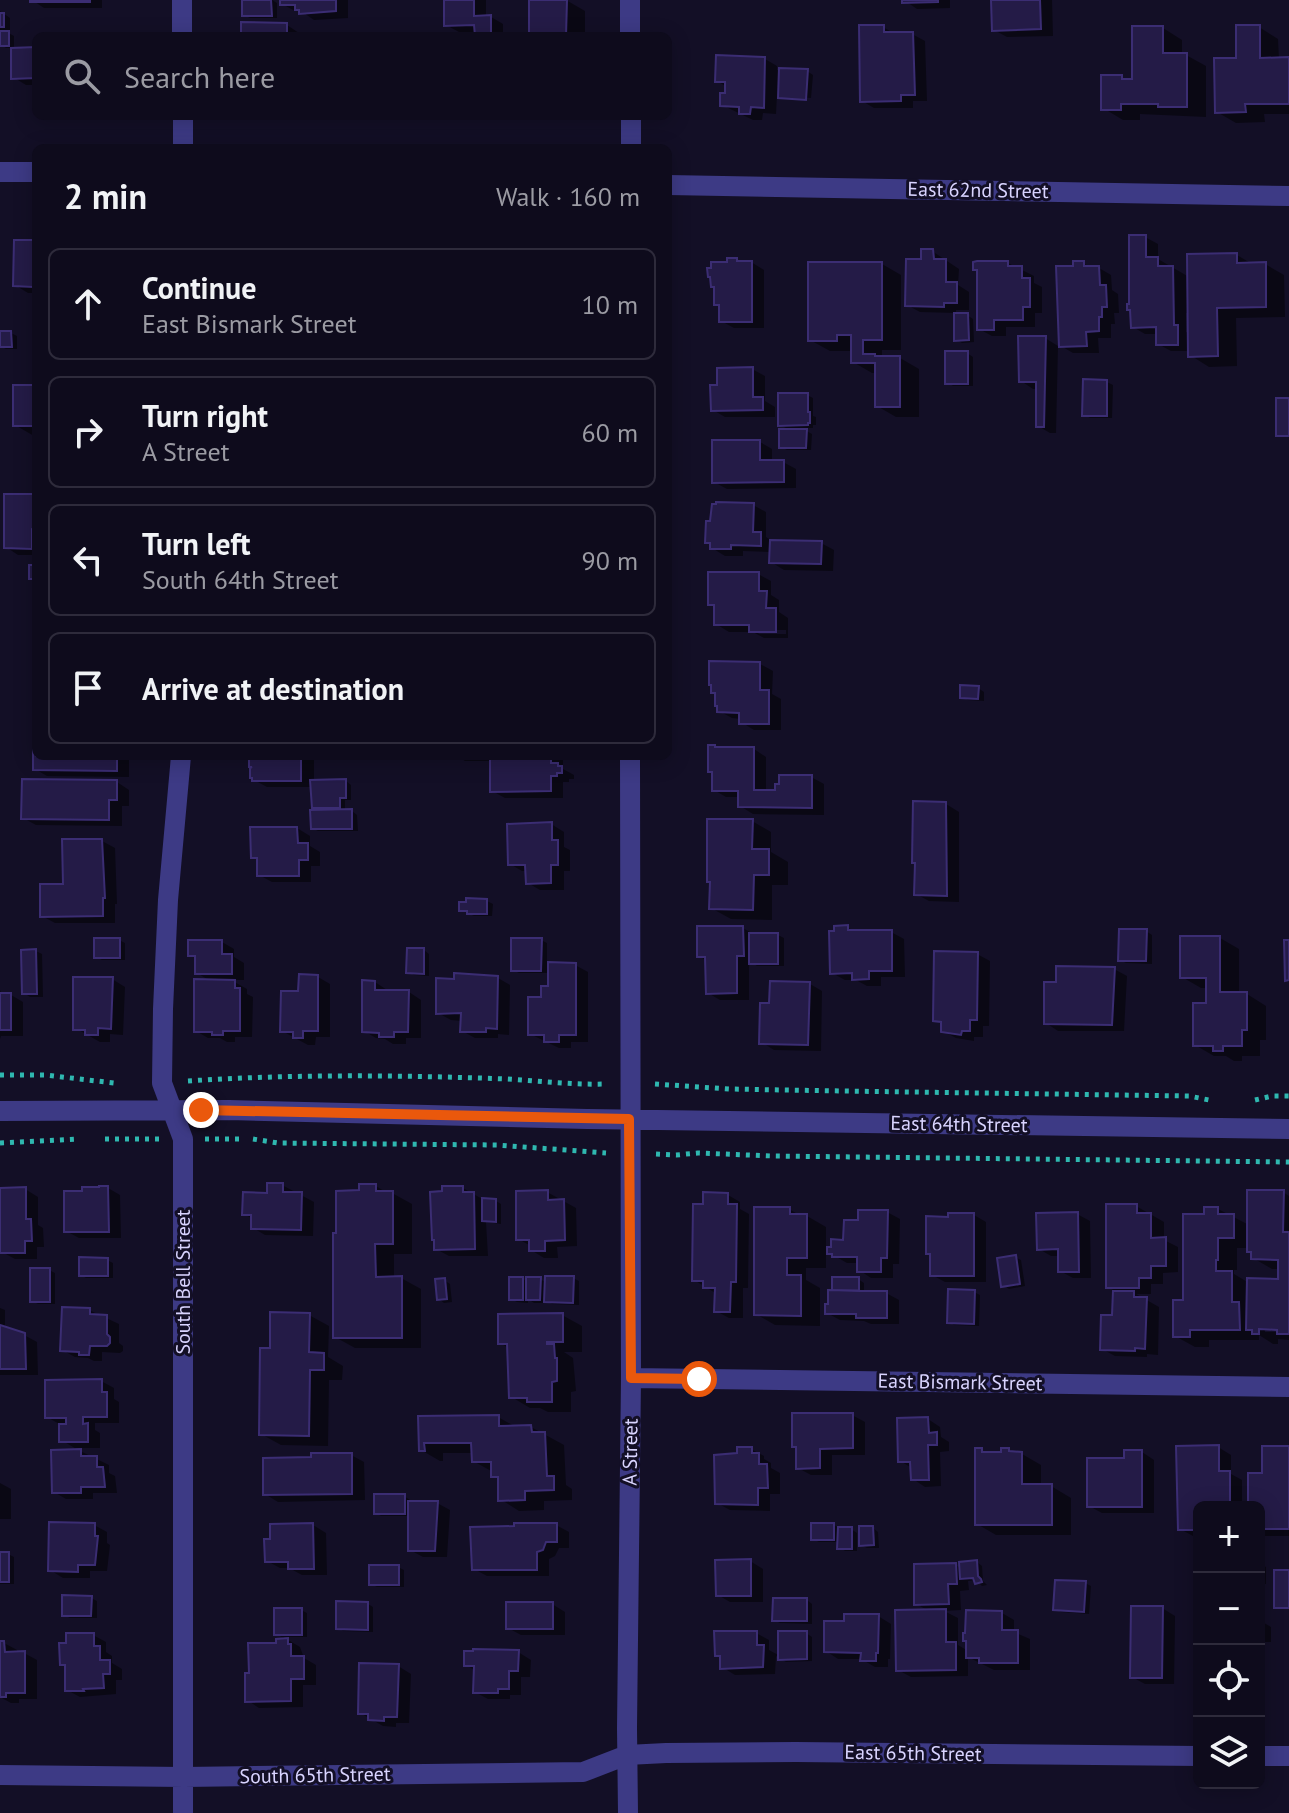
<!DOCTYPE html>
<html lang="en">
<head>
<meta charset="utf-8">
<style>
  body { margin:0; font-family:"PT Sans",sans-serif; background:#171425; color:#f1f3f6 }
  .controls { position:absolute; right:24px; bottom:24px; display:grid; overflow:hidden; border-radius:12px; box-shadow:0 4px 20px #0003 }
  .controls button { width:72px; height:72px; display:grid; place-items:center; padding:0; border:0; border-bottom:2px solid #2e2b3b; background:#0e0b1c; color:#f1f3f6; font:40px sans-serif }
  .stop { position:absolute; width:24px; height:24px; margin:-18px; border:6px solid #ea580c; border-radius:50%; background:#fff }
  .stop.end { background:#ea580c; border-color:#fff; box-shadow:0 2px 8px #0008 }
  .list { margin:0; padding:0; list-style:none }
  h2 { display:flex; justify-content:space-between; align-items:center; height:104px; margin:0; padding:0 32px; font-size:34px }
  h2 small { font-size:26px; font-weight:400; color:#9b9ba3 }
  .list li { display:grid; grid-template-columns:52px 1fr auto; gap:24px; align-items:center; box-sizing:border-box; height:112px; margin:0 16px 16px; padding:0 16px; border:2px solid #2e2b3b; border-radius:12px }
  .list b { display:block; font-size:30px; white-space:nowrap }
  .list p { margin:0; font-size:26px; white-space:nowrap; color:#9b9ba3 }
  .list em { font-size:26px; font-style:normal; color:#9b9ba3 }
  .icon { flex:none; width:44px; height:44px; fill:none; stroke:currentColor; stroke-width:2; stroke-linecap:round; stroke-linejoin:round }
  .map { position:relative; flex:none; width:1289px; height:1813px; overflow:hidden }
  .search { position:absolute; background:#0e0b1c; box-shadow:0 4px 20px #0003; left:32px; top:32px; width:640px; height:88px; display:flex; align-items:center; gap:20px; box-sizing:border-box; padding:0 28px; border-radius:12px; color:#9b9ba3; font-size:30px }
  .panel { position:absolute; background:#0e0b1c; box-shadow:0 4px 20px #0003; left:32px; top:144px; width:640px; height:616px; border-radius:12px }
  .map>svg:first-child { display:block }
</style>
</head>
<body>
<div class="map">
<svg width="1289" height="1813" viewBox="0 0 1289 1813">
  <rect width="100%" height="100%" fill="#130f26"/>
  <!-- shadow -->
  <path fill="#0007" fill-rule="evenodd" d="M 32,0 L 102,0 L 102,8 L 44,8 Z
    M 244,0 L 272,0 L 277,3 L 277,18 L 250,18 L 244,15 Z
    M 282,0 L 348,0 L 348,18 L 314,20 L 301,11 L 295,11 L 282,4 Z
    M 446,0 L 486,0 L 486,17 L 491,17 L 503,24 L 503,36 L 477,36 L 476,32 L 459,32 L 446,25 Z
    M 531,0 L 566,0 L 585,11 L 585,36 L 531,36 Z
    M 904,0 L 950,0 L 950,8 L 917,9 Z
    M 993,0 L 1052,0 L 1053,36 L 1007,37 L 994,30 Z
    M 0,11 L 10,18 L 10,30 L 3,30 L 14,36 L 14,50 L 36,49 L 36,85 L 26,85 L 13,77 L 13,48 L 6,48 L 0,44 Z
    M 287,25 L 299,33 L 299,36 L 243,36 Z
    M 883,27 L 895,34 L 912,34 L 925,41 L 927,101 L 913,101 L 913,108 L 874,108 L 862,101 Z
    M 1259,27 L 1278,39 L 1279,59 L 1289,59 L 1289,114 L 1264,114 L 1265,122 L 1236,123 L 1217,112 L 1238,60 Z
    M 1163,28 L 1182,40 L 1182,55 L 1186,55 L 1206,66 L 1206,117 L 1140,114 L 1140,120 L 1123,120 L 1103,108 L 1121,77 L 1128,81 L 1134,81 Z
    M 765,59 L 777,66 L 777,70 L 807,71 L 813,75 L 811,98 L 783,96 L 783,99 L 777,95 L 776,114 L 763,113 L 762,120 L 753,120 L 722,105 L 727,87 L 717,81 Z
    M 1145,237 L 1158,244 L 1158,259 L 1189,277 L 1237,255 L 1252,264 L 1265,264 L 1284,275 L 1285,317 L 1236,318 L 1237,366 L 1209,367 L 1190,355 L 1190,351 L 1171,351 L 1158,344 L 1158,334 L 1145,334 L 1133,327 ZM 1186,313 L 1190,313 L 1190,334 L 1186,332 Z
    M 36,242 L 36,293 L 28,293 L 15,285 Z
    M 932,251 L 959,269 L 958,285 L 969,292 L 969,310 L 956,310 L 956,313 L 920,312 L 907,305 L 923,261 Z
    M 736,260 L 741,263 L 751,262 L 764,270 L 764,328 L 734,328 L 721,321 L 721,307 L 716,304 L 729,264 Z
    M 1008,263 L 1034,276 L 1034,283 L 1042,287 L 1042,313 L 1035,313 L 1035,327 L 1006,327 L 1006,336 L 992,336 L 979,329 L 979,272 L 975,269 Z
    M 1083,263 L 1091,268 L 1099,268 L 1111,275 L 1112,290 L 1118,294 L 1119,313 L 1114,313 L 1115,324 L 1111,324 L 1111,338 L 1098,338 L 1099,353 L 1073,353 L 1061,346 Z
    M 882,264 L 901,275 L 901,350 L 882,350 L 882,358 L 900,358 L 919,369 L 919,417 L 896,417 L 877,406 L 877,373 L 872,373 L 853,362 L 853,351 L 830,351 L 810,340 Z
    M 967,315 L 973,319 L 974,342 L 962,343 L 956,339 Z
    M 11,333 L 17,336 L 17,349 L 6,349 L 0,346 Z
    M 1045,338 L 1058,346 L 1056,433 L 1050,433 L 1038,426 L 1038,389 L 1033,389 L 1021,381 Z
    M 967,353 L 973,357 L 973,386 L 953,386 L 947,382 Z
    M 752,369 L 765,376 L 765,401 L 775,407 L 775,417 L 725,417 L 713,410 L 719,387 Z
    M 1107,382 L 1113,385 L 1112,418 L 1090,418 L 1084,414 Z
    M 36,387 L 36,436 L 34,436 L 15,425 Z
    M 807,395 L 813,398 L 813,416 L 816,417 L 816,425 L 813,425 L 813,428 L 801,428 L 812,434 L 811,450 L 787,450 L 781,447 L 790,430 L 780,425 Z
    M 760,442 L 772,449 L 772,462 L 783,462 L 796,469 L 796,488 L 727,489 L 714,482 Z
    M 36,496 L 36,555 L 18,555 L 6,547 Z
    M 753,505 L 766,512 L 766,537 L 774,542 L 821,543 L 834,550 L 833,571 L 784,570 L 771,562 L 771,552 L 743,551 L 743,556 L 725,556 L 712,548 L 712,544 L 707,542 Z
    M 758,574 L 771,581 L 771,595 L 779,600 L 779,612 L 788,618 L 788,638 L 764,638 L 753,632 L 729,632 L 716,624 L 716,608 L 710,604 ZM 755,630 L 786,630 L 786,634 L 759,634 Z
    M 760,664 L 773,671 L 772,694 L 781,699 L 781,730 L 754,730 L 741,722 L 741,719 L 732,718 L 719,711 Z
    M 978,688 L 984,692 L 984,701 L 968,700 L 962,697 Z
    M 36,732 L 36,756 L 136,756 L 129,756 L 129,777 L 47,776 L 35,769 Z
    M 754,749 L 766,757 L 766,792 L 777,792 L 811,777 L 824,784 L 824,815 L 753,814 L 740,806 L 740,797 L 726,797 L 714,790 L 714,773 L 710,771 Z
    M 261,756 L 314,756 L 314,782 L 346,781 L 351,785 L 351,800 L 345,800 L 345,812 L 352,811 L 357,815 L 358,831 L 318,831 L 312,828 L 323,812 L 314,807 L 312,787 L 267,787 L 254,780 L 252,777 L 251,761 Z
    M 457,756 L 560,756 L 563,758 L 563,769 L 574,775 L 574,779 L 569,779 L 569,782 L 563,782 L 563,798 L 505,798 L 492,791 L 492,761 L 465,761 Z
    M 117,782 L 129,790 L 129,806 L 122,806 L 122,826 L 36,825 L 23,818 Z
    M 946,804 L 959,812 L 959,902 L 929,901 L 916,894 Z
    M 752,821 L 771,832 L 771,852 L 788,862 L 788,885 L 772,885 L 772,920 L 731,919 L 711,908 Z
    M 551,824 L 564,832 L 564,847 L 570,850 L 570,871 L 564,871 L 564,890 L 540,890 L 528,883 L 528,871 L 522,871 L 510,864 Z
    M 297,828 L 310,836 L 310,846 L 320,852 L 320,866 L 311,866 L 311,882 L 272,882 L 259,875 L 259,860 L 253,856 Z
    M 102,841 L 115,848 L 117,904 L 115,904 L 115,923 L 55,923 L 42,916 Z
    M 487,901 L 493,904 L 492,916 L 474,916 L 461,910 Z
    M 847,927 L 856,932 L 891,932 L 904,939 L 905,977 L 881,977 L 881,986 L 867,986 L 856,980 L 845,980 L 832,973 Z
    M 743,928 L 755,935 L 778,935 L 784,938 L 784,966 L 757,966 L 749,961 L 749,1000 L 720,1000 L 708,993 L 707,961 L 699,956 Z
    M 1146,931 L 1152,935 L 1152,964 L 1126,963 L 1120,960 Z
    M 1220,938 L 1239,949 L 1239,994 L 1247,994 L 1266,1006 L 1266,1040 L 1260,1040 L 1260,1056 L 1242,1056 L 1242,1061 L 1234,1061 L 1226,1056 L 1214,1056 L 1195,1045 L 1208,1005 L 1208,988 L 1201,988 L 1182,977 Z
    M 119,940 L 125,943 L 125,960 L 102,960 L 96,957 Z
    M 541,940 L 547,943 L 547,964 L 575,965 L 588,972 L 588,1042 L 571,1042 L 571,1048 L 559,1048 L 530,1034 L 543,999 L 550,988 L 550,973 L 519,973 L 513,970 Z
    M 222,942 L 234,949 L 234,957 L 244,963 L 244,980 L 231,980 L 247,989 L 247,994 L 253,997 L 252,1037 L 235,1037 L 235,1042 L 227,1042 L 220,1038 L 208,1038 L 196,1031 L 212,982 L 197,973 L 197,959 L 190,955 Z
    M 424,950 L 429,954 L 429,976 L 414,975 L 408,972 Z
    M 36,951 L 42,954 L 43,997 L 30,997 L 24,993 Z
    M 977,954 L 990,961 L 989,1026 L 983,1026 L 983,1037 L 974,1037 L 974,1041 L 956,1038 L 943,1031 L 943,1025 L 935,1020 Z
    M 1114,969 L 1127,976 L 1124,1031 L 1058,1031 L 1046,1023 L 1058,984 Z
    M 318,977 L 330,984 L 330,1037 L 316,1037 L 315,1045 L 308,1045 L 282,1031 L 300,993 Z
    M 498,978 L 510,985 L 509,1035 L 498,1034 L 498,1038 L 475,1038 L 462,1031 L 462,1021 L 451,1020 L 438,1013 L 456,981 Z
    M 112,979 L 125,987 L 123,1035 L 110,1034 L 110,1042 L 100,1042 L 75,1028 Z
    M 375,982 L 387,990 L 387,992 L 409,992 L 421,1000 L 421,1038 L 406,1038 L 406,1044 L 393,1044 L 385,1039 L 376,1038 L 364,1031 Z
    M 810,984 L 822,991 L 821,1051 L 774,1050 L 761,1042 L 771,1005 Z
    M 0,990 L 2,995 L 11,995 L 23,1002 L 23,1036 L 1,1036 L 0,1039 Z
    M 282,1185 L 314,1202 L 313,1236 L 265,1235 L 253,1228 L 253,1219 L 244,1214 Z
    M 376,1186 L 387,1193 L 392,1193 L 412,1204 L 412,1254 L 394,1254 L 394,1278 L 401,1278 L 421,1289 L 421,1348 L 355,1348 L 335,1337 L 361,1192 Z
    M 108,1188 L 120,1195 L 121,1238 L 79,1238 L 66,1231 L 84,1193 Z
    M 463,1188 L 484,1200 L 496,1201 L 501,1204 L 501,1224 L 486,1222 L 488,1256 L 449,1256 L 436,1249 Z
    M 25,1189 L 38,1197 L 38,1225 L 43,1228 L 44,1247 L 37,1247 L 37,1259 L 15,1259 L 2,1252 L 0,1246 Z
    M 547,1192 L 576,1208 L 577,1246 L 557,1247 L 558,1258 L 544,1258 L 531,1250 L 531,1246 L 518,1239 Z
    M 1283,1192 L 1289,1196 L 1289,1340 L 1278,1339 L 1278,1344 L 1273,1344 L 1259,1335 L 1259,1340 L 1209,1340 L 1209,1347 L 1195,1347 L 1175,1336 L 1206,1216 L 1218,1209 L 1249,1225 ZM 1237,1248 L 1249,1248 L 1249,1251 L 1253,1254 L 1253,1258 L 1272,1269 L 1280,1269 L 1280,1281 L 1249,1283 L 1234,1274 L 1234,1270 L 1237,1270 ZM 1265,1328 L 1287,1328 L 1287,1332 L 1265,1332 Z
    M 728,1195 L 740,1202 L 740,1209 L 749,1214 L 748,1288 L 743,1288 L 743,1318 L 729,1318 L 716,1311 L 717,1294 L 694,1280 L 705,1206 Z
    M 1136,1206 L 1164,1222 L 1164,1240 L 1178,1247 L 1178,1272 L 1163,1273 L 1163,1284 L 1151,1284 L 1151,1294 L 1136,1294 L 1159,1307 L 1158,1355 L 1147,1354 L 1147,1357 L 1115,1356 L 1102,1349 L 1114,1317 L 1115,1291 L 1108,1287 Z
    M 789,1209 L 801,1216 L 807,1216 L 826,1227 L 826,1249 L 833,1249 L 845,1242 L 860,1222 L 887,1212 L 900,1219 L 899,1264 L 893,1264 L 893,1278 L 871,1278 L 859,1270 L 859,1263 L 847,1263 L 826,1251 L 826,1268 L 806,1268 L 806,1280 L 820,1288 L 820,1326 L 775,1325 L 756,1314 Z
    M 1077,1214 L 1090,1221 L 1091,1278 L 1073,1278 L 1060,1271 L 1060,1256 L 1051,1256 L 1039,1249 Z
    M 974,1215 L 986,1222 L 986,1282 L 945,1282 L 932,1275 L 932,1256 L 928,1253 L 950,1219 Z
    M 1015,1257 L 1021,1260 L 1025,1286 L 1009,1289 L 1003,1285 Z
    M 107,1260 L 113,1263 L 113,1278 L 86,1278 L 81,1275 Z
    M 49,1270 L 55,1273 L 55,1304 L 38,1304 L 32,1301 Z
    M 573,1278 L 579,1281 L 579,1305 L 552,1304 L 545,1300 L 545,1303 L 534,1303 L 528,1299 L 528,1303 L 517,1302 L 511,1299 L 523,1279 L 528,1282 L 540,1279 L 547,1283 Z
    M 858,1279 L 864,1283 L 864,1293 L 886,1293 L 899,1300 L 899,1324 L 871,1324 L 864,1321 L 840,1320 L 827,1313 L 839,1292 Z
    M 444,1280 L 450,1284 L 452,1302 L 444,1303 L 439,1299 Z
    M 974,1292 L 980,1295 L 979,1326 L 954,1325 L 949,1322 Z
    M 0,1308 L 5,1310 L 5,1329 L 24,1335 L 37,1342 L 38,1375 L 0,1375 Z
    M 89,1310 L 119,1324 L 119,1343 L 123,1346 L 123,1351 L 120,1353 L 102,1352 L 102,1361 L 94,1361 L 88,1358 L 75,1357 L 62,1350 Z
    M 309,1315 L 329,1326 L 328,1357 L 343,1366 L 342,1380 L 329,1380 L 328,1446 L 281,1445 L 261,1434 L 272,1350 Z
    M 562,1315 L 582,1326 L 582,1352 L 564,1352 L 573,1358 L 576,1391 L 571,1392 L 571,1412 L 548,1412 L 540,1408 L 530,1408 L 510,1396 L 510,1349 L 500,1343 Z
    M 101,1381 L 114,1388 L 114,1399 L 119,1402 L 119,1423 L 95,1423 L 95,1430 L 100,1433 L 100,1448 L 74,1448 L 109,1465 L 109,1473 L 115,1476 L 117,1493 L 93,1493 L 93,1499 L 66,1499 L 54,1492 L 80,1451 L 61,1440 L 61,1425 L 47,1417 Z
    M 852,1415 L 865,1422 L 865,1455 L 832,1455 L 832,1475 L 811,1475 L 798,1468 L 798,1448 Z
    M 498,1417 L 516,1427 L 531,1427 L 564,1445 L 566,1485 L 572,1489 L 572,1500 L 544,1501 L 544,1510 L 519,1511 L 500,1499 L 500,1480 L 493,1476 L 493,1472 L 473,1461 L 473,1453 L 443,1453 L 443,1461 L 440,1461 L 421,1450 L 420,1418 Z
    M 928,1419 L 940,1427 L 941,1437 L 949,1442 L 949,1451 L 940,1452 L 941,1486 L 925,1487 L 913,1479 L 912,1468 L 900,1461 Z
    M 1218,1447 L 1231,1455 L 1231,1474 L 1242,1480 L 1242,1507 L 1199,1507 L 1199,1536 L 1193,1536 L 1180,1529 Z
    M 1289,1448 L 1289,1536 L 1262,1536 L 1259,1534 L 1259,1507 L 1250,1507 L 1264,1475 Z
    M 751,1449 L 764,1456 L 764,1459 L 771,1463 L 771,1468 L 780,1473 L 780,1494 L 770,1494 L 770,1511 L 730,1510 L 717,1503 L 739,1455 Z
    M 981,1450 L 988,1454 L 1003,1454 L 1009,1450 L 1015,1454 L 1022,1454 L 1041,1465 L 1041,1486 L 1051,1486 L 1071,1498 L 1071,1535 L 996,1535 L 977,1524 Z
    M 1142,1452 L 1154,1460 L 1154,1513 L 1102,1513 L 1089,1506 Z
    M 351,1455 L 364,1462 L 365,1500 L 278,1502 L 265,1494 Z
    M 0,1483 L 11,1489 L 11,1519 L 0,1519 Z
    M 404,1496 L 410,1500 L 410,1503 L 437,1503 L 450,1510 L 447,1557 L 423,1557 L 410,1550 L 410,1516 L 381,1516 L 376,1513 Z
    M 94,1525 L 107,1532 L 107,1543 L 110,1545 L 107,1571 L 90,1571 L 90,1578 L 63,1578 L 50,1570 Z
    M 313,1525 L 326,1533 L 327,1575 L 302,1575 L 289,1568 L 280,1568 L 267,1561 Z
    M 556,1525 L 569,1532 L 569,1548 L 559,1548 L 555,1556 L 549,1559 L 549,1576 L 487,1576 L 474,1569 Z
    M 834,1525 L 841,1529 L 851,1529 L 857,1533 L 857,1551 L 845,1551 L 839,1547 L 839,1542 L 819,1542 L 813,1539 Z
    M 873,1528 L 878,1532 L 879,1548 L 867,1548 L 861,1545 Z
    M 0,1554 L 8,1554 L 14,1557 L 14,1584 L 0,1584 Z
    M 750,1561 L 763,1569 L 763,1602 L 730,1602 L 718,1595 Z
    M 977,1562 L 982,1566 L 983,1581 L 987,1585 L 982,1586 L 976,1580 L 968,1581 L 969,1590 L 960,1591 L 961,1610 L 944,1611 L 958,1618 L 958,1645 L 968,1651 L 1002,1613 L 1014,1620 L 1014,1632 L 1030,1639 L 1030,1670 L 994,1670 L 968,1657 L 968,1676 L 911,1677 L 898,1670 L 929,1611 L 916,1604 L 955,1565 L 961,1568 Z
    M 1259,1564 L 1266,1567 L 1266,1584 L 1259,1584 Z
    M 398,1567 L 404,1570 L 404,1587 L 377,1587 L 371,1584 Z
    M 1085,1583 L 1091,1586 L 1089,1614 L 1061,1612 L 1055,1609 Z
    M 91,1598 L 97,1601 L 97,1618 L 70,1618 L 64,1615 Z
    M 807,1600 L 812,1604 L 812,1624 L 780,1623 L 774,1620 Z
    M 368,1604 L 373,1607 L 373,1632 L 343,1631 L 338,1628 Z
    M 552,1604 L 565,1612 L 565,1635 L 521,1635 L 508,1628 Z
    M 1162,1608 L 1175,1616 L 1174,1684 L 1145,1684 L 1132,1677 Z
    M 301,1610 L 307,1613 L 307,1637 L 283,1637 L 300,1647 L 304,1658 L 316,1665 L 316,1685 L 303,1685 L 303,1707 L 259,1708 L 247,1700 L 251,1675 L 278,1645 L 287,1640 L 276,1634 Z
    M 878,1616 L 891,1624 L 890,1659 L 888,1659 L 888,1667 L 875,1667 L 861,1659 L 838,1659 L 826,1651 L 846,1624 Z
    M 1259,1620 L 1271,1627 L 1271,1642 L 1262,1642 L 1262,1671 L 1264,1672 L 1264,1678 L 1262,1678 L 1262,1681 L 1259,1681 Z
    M 756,1633 L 769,1640 L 769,1650 L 780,1656 L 806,1633 L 812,1637 L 812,1661 L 786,1662 L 776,1656 L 775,1674 L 735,1675 L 722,1667 L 722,1658 L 717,1655 Z
    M 93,1635 L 106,1642 L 106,1652 L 112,1656 L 112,1663 L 122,1669 L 122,1680 L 116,1680 L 116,1694 L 80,1697 L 67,1690 L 67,1667 L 62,1664 Z
    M 0,1643 L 4,1643 L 17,1650 L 17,1653 L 24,1653 L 37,1660 L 37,1699 L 19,1699 L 19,1703 L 11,1703 L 0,1697 Z
    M 518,1652 L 531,1660 L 530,1677 L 521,1677 L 521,1695 L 510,1695 L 510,1699 L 488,1699 L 475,1692 L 476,1671 L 466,1665 Z
    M 398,1666 L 411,1674 L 409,1723 L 396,1723 L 396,1727 L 383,1726 L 360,1713 Z"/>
  <!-- building -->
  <path fill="#241b47" stroke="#3b2d73" stroke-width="2" d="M 30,0 L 90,0 L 90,2 L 30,2 Z
    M 242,0 L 271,0 L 272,16 L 242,16 Z
    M 280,0 L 336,0 L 336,11 L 299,14 L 299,10 L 295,10 L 295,5 L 280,5 Z
    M 444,0 L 474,0 L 474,16 L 491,15 L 491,36 L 475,36 L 474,25 L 444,26 Z
    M 529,0 L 567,0 L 566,36 L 529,36 Z
    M 902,0 L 938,0 L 938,2 L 902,3 Z
    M 991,0 L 1040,0 L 1041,29 L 992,31 Z
    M 0,13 L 4,13 L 4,27 L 0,27 Z
    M 241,22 L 287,23 L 287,36 L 241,36 Z
    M 859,25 L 884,25 L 884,32 L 913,32 L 915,95 L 901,95 L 901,101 L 860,102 Z
    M 1236,25 L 1260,25 L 1260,58 L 1289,57 L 1289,104 L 1245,104 L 1246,112 L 1215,113 L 1214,58 L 1236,58 Z
    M 1132,26 L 1163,26 L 1163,53 L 1187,53 L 1187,107 L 1158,107 L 1158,104 L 1121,104 L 1121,110 L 1101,110 L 1101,75 L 1122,75 L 1122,79 L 1132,79 Z
    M 0,31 L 9,31 L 9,46 L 0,46 Z
    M 412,33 L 436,33 L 436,36 L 412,36 Z
    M 36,47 L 36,78 L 11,79 L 11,48 Z
    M 716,55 L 765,57 L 764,108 L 751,107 L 750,114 L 739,114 L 739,107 L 720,106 L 720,93 L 725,93 L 725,82 L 715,82 Z
    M 779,68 L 808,69 L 806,100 L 778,98 Z
    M 1129,235 L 1146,235 L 1146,257 L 1158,257 L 1158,266 L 1173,266 L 1174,325 L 1178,325 L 1178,345 L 1156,345 L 1156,327 L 1131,328 L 1130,310 L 1127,310 L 1127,304 L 1129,304 Z
    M 14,240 L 36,240 L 36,283 L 33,283 L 33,287 L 13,286 Z
    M 921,249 L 933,249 L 934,259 L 946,259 L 946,282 L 957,282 L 957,303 L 944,303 L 944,307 L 905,306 L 906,259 L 921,259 Z
    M 1237,253 L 1237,263 L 1266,262 L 1266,307 L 1217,308 L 1218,356 L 1188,357 L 1187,254 Z
    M 727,258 L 737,258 L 737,261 L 752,261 L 752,322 L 719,322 L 719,305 L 714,305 L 714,287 L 711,287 L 710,277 L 708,277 L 707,268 L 711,268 L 711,262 L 727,262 Z
    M 977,261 L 1008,261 L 1008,266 L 1022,266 L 1022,278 L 1030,278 L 1030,307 L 1023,307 L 1023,320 L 994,320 L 994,330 L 977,330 L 977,270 L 973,270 L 973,262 Z
    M 1073,261 L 1084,261 L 1084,266 L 1099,266 L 1100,285 L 1106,285 L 1107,307 L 1102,307 L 1102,317 L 1099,317 L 1099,331 L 1086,332 L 1087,346 L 1059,347 L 1056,266 L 1073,266 Z
    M 808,262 L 882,262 L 882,340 L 863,340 L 863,354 L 875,354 L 875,356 L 900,356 L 900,407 L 875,407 L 875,363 L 851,363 L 851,335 L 837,335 L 837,341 L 808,341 Z
    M 954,313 L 968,313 L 969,340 L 954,341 Z
    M 0,331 L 11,331 L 12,347 L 0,347 Z
    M 1018,336 L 1046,336 L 1044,427 L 1036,427 L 1036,382 L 1019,382 Z
    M 945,351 L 968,351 L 968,384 L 945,384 Z
    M 753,367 L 753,397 L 763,397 L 763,410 L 711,411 L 710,385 L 717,385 L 717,368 Z
    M 35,369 L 36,369 L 36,426 L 13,426 L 13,385 L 35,385 Z
    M 1083,379 L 1107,380 L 1107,416 L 1082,416 Z
    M 778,393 L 808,393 L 808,412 L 810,412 L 810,423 L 808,423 L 808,425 L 778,426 Z
    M 1276,398 L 1289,398 L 1289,436 L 1276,436 Z
    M 779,429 L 807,429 L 806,448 L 779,448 Z
    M 712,440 L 760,440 L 760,460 L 784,460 L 784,482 L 712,483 Z
    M 4,494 L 36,494 L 36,526 L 32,529 L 32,549 L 4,548 Z
    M 716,502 L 754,503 L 753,532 L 761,532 L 761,546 L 731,545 L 731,549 L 710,549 L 710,543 L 705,543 L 706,521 L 710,521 L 712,504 L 716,504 Z
    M 770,540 L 822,541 L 821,564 L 769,563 Z
    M 29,565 L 36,565 L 36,579 L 29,579 Z
    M 708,572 L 759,572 L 759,591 L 767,591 L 766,608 L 776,608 L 776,632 L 749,632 L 749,625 L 714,625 L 714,605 L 708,605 Z
    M 709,661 L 760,662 L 760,690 L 769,690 L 769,724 L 739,724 L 739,713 L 717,712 L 717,706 L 715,706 L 715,693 L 711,693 L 711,685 L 709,685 Z
    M 960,685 L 979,686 L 978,699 L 960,698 Z
    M 33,730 L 36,730 L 36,756 L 117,756 L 117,771 L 33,770 Z
    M 708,745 L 715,745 L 715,747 L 754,747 L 754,790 L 775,790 L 775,784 L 779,784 L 779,775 L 812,775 L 812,808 L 738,807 L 738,791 L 712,791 L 712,772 L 708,772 Z
    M 253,756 L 301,756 L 301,781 L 252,781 L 252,778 L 250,778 L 250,768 L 252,767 L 249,767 L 249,759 L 253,759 Z
    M 490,756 L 551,756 L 551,763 L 558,763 L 558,766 L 562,766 L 562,773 L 557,773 L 557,776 L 551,776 L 551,791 L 490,792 Z
    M 22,779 L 117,780 L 117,800 L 109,800 L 109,820 L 21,819 Z
    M 346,779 L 346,798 L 340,798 L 340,808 L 312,808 L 310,780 Z
    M 913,801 L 946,802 L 947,896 L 914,895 L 915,863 L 912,863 Z
    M 352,809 L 352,829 L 311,829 L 310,810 Z
    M 707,819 L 753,819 L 752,849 L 769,849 L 769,875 L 754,875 L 753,910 L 709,909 L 710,882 L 707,882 Z
    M 552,822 L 552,840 L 558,840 L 558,865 L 551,865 L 551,883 L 526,884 L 525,865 L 508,865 L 507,824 Z
    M 250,827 L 297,827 L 298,843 L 308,843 L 308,860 L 299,860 L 299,876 L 257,876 L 257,858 L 251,858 Z
    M 62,839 L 102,839 L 105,898 L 103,898 L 103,916 L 40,917 L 40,884 L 63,884 Z
    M 466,898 L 487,899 L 487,914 L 467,914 L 467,911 L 459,911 L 459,902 L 466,902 Z
    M 848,925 L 848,930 L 892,930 L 892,971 L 869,971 L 869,979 L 852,980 L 852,973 L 830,974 L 829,931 L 834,931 L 834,926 Z
    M 697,926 L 743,926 L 744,956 L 737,956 L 737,993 L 706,994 L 705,957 L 697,957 Z
    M 1119,929 L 1147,929 L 1146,961 L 1118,961 Z
    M 749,933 L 778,933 L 778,964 L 749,964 Z
    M 1180,936 L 1220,936 L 1220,992 L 1247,992 L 1247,1030 L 1242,1030 L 1242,1046 L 1223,1046 L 1223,1051 L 1213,1051 L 1213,1046 L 1193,1046 L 1193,1003 L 1206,1003 L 1206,978 L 1180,978 Z
    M 94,938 L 120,938 L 120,958 L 94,958 Z
    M 511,938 L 542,938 L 541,971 L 511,971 Z
    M 188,940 L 222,940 L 222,954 L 232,954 L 232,974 L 195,974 L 195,956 L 188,956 Z
    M 1284,940 L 1289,940 L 1289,980 L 1285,981 Z
    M 407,948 L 424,948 L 424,974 L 406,973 Z
    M 36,949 L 37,994 L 22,994 L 21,950 Z
    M 934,951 L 978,952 L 977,1020 L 970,1020 L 970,1031 L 962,1031 L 961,1035 L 941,1032 L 941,1022 L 933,1021 Z
    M 548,962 L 576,963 L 576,1035 L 559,1035 L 559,1042 L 544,1042 L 544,1035 L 528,1035 L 528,997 L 541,997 L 541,986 L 548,986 Z
    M 1056,966 L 1115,967 L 1112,1025 L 1044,1024 L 1044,982 L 1056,982 Z
    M 454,973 L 498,976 L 497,1029 L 486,1028 L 486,1032 L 460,1032 L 461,1013 L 436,1014 L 436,978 L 454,979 Z
    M 299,974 L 318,975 L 318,1031 L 303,1031 L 303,1038 L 293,1038 L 293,1032 L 280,1032 L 281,991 L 298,991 Z
    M 73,977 L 113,977 L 111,1029 L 98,1028 L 98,1035 L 85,1035 L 85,1030 L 73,1030 Z
    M 194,979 L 235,980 L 235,988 L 240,988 L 240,1031 L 223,1031 L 223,1035 L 212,1035 L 212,1032 L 194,1032 Z
    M 362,980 L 375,981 L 375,990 L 409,990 L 408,1032 L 394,1032 L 394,1037 L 379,1037 L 379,1033 L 362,1032 Z
    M 770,981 L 810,982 L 808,1045 L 759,1044 L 760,1003 L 769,1003 Z
    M 0,993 L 11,993 L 11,1030 L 0,1030 Z
    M 267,1183 L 283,1183 L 283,1192 L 302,1192 L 301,1230 L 251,1229 L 251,1215 L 242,1215 L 243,1192 L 267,1193 Z
    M 359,1184 L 376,1184 L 376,1191 L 393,1191 L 393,1244 L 375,1244 L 376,1277 L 402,1276 L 402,1338 L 333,1338 L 333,1233 L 336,1233 L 336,1191 L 359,1190 Z
    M 99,1186 L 108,1186 L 109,1232 L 64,1232 L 64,1191 L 82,1191 L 82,1187 L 99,1187 Z
    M 442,1186 L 463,1186 L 463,1192 L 474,1192 L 475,1249 L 434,1250 L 434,1240 L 432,1240 L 430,1192 L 442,1191 Z
    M 26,1187 L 26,1219 L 31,1219 L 32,1241 L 25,1241 L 25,1253 L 0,1253 L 0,1188 Z
    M 548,1190 L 548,1200 L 564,1199 L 565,1240 L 545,1241 L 545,1251 L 529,1251 L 529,1240 L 516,1240 L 516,1191 Z
    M 1247,1190 L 1284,1190 L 1283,1232 L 1289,1232 L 1289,1334 L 1277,1334 L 1277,1330 L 1259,1329 L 1259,1334 L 1252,1334 L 1252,1330 L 1246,1330 L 1247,1278 L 1278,1279 L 1278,1260 L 1251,1259 L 1251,1252 L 1247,1252 Z
    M 703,1192 L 728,1193 L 728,1204 L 737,1204 L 736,1282 L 731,1282 L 730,1312 L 714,1312 L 715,1288 L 703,1288 L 703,1281 L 692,1281 L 693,1204 L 703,1204 Z
    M 482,1198 L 496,1199 L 496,1222 L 482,1221 Z
    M 1106,1204 L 1137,1204 L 1137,1213 L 1151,1213 L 1151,1238 L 1166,1237 L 1166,1266 L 1151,1266 L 1151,1278 L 1139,1278 L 1139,1288 L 1106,1288 Z
    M 754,1207 L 790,1207 L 790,1214 L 807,1214 L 807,1258 L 787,1258 L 787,1275 L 801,1275 L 801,1316 L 754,1315 Z
    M 1204,1207 L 1218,1207 L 1218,1214 L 1234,1214 L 1234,1238 L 1218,1238 L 1218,1260 L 1216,1260 L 1216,1271 L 1232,1271 L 1232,1302 L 1239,1302 L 1240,1330 L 1190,1330 L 1190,1337 L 1173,1337 L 1173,1300 L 1183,1300 L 1183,1214 L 1204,1214 Z
    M 858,1210 L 888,1210 L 887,1258 L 881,1258 L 881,1272 L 857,1272 L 857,1257 L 832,1257 L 832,1254 L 827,1254 L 827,1247 L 831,1247 L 831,1239 L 843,1240 L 844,1220 L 858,1220 Z
    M 1078,1212 L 1079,1272 L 1058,1272 L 1058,1249 L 1037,1250 L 1036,1213 Z
    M 948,1213 L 974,1213 L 974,1276 L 930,1276 L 930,1254 L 926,1254 L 926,1216 L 948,1217 Z
    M 1016,1255 L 1020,1284 L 1001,1287 L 997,1258 Z
    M 79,1257 L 108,1258 L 108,1276 L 79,1276 Z
    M 30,1268 L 50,1268 L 50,1302 L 30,1302 Z
    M 545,1276 L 574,1276 L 573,1303 L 544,1302 Z
    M 509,1277 L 523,1277 L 523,1300 L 509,1300 Z
    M 526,1277 L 541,1277 L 540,1300 L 526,1300 Z
    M 832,1277 L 859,1277 L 859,1291 L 832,1290 Z
    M 445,1278 L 447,1299 L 437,1300 L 435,1279 Z
    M 948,1289 L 975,1290 L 974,1324 L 947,1323 Z
    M 828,1290 L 887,1291 L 887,1318 L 856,1318 L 856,1314 L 825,1314 L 825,1304 L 828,1304 Z
    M 1113,1291 L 1134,1291 L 1134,1297 L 1147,1297 L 1145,1349 L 1135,1348 L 1135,1351 L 1100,1350 L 1101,1315 L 1112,1315 Z
    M 62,1307 L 90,1308 L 90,1314 L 107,1315 L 107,1334 L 110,1337 L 110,1343 L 107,1346 L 90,1346 L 89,1355 L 79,1355 L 79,1352 L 60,1351 Z
    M 270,1312 L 310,1313 L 309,1352 L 324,1353 L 324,1370 L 310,1370 L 309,1436 L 259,1435 L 260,1348 L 270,1348 Z
    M 563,1313 L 563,1342 L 547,1342 L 547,1344 L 554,1344 L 555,1358 L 557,1358 L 557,1381 L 552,1382 L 552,1402 L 527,1402 L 527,1398 L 509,1398 L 507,1344 L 498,1344 L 498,1314 Z
    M 0,1325 L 25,1333 L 26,1369 L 0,1369 Z
    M 102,1379 L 102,1392 L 107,1392 L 107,1417 L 83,1417 L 83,1424 L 88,1423 L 88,1442 L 59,1442 L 59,1424 L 66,1424 L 66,1418 L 45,1418 L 45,1380 Z
    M 792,1413 L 853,1413 L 853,1448 L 820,1449 L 820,1468 L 796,1469 L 796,1447 L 792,1447 Z
    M 499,1415 L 499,1426 L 531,1425 L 532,1432 L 545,1432 L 547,1476 L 554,1476 L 554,1490 L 525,1491 L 525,1500 L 498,1501 L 498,1477 L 491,1477 L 491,1462 L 472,1462 L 471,1443 L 424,1443 L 425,1451 L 419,1451 L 418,1416 Z
    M 928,1417 L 929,1433 L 937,1432 L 937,1445 L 928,1445 L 929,1480 L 911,1480 L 910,1462 L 898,1462 L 897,1418 Z
    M 1219,1445 L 1219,1471 L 1230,1471 L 1230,1507 L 1199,1507 L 1199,1530 L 1178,1530 L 1176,1446 Z
    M 1262,1446 L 1289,1446 L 1289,1529 L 1259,1529 L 1259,1507 L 1248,1507 L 1248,1473 L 1262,1473 Z
    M 737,1447 L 752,1447 L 752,1453 L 759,1453 L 759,1464 L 767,1464 L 768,1488 L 758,1488 L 758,1505 L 715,1504 L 714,1455 L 737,1453 Z
    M 975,1448 L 982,1448 L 982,1452 L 1001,1452 L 1001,1448 L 1009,1448 L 1009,1451 L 1022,1452 L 1022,1484 L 1052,1484 L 1052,1525 L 975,1525 Z
    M 81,1449 L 81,1456 L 97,1456 L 97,1467 L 103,1467 L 105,1487 L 81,1487 L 81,1493 L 52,1493 L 51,1450 Z
    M 1124,1450 L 1142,1450 L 1142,1507 L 1087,1507 L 1087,1458 L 1124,1458 Z
    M 311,1453 L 352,1453 L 352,1494 L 263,1495 L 263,1458 L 311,1457 Z
    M 374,1494 L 405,1494 L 405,1514 L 374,1514 Z
    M 408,1501 L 438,1501 L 435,1551 L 408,1551 Z
    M 49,1522 L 95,1523 L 95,1536 L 98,1536 L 95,1565 L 78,1565 L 78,1572 L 48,1571 Z
    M 313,1523 L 314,1569 L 288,1569 L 288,1562 L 265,1562 L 264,1539 L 270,1539 L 270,1524 Z
    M 514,1523 L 557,1523 L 557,1542 L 546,1542 L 543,1550 L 537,1552 L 537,1570 L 472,1570 L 470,1527 L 514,1526 Z
    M 811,1523 L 834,1523 L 834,1540 L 811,1540 Z
    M 859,1526 L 873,1526 L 874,1545 L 859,1546 Z
    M 838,1527 L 852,1527 L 852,1549 L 837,1549 Z
    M 0,1552 L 9,1552 L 9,1582 L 0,1582 Z
    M 751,1559 L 751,1596 L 716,1596 L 715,1560 Z
    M 977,1560 L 978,1576 L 981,1579 L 982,1582 L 975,1584 L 973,1578 L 960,1579 L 959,1562 Z
    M 956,1563 L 957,1584 L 948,1584 L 949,1604 L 914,1605 L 914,1564 Z
    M 369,1565 L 399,1565 L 399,1585 L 369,1585 Z
    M 1274,1570 L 1289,1570 L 1289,1608 L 1274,1608 Z
    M 1055,1580 L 1086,1581 L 1084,1612 L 1053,1610 Z
    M 62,1595 L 92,1596 L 91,1616 L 62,1616 Z
    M 773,1598 L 807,1598 L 807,1621 L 772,1621 Z
    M 336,1601 L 368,1602 L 368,1630 L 336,1629 Z
    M 506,1602 L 553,1602 L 553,1629 L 506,1629 Z
    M 1131,1606 L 1163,1606 L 1162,1678 L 1130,1678 Z
    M 274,1608 L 302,1608 L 302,1635 L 274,1635 Z
    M 946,1609 L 946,1642 L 956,1642 L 956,1670 L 896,1671 L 895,1610 Z
    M 966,1610 L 1002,1611 L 1002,1630 L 1018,1630 L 1018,1663 L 979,1663 L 979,1658 L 966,1658 L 966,1641 L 963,1641 L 963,1633 L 965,1633 Z
    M 844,1614 L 879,1614 L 878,1653 L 876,1653 L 876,1661 L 860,1661 L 861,1653 L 824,1652 L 824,1621 L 844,1621 Z
    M 714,1631 L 757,1631 L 757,1645 L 764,1645 L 763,1667 L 720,1669 L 720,1656 L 715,1656 Z
    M 778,1631 L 807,1631 L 807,1659 L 778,1660 Z
    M 66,1633 L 94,1633 L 94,1646 L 100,1646 L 100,1660 L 110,1660 L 110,1674 L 103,1674 L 104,1688 L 83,1689 L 84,1691 L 65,1691 L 65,1665 L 60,1665 L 59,1643 L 66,1643 Z
    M 288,1638 L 288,1644 L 291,1644 L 291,1656 L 304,1656 L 304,1679 L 291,1679 L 291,1701 L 245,1702 L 245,1673 L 249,1673 L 248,1643 L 276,1643 L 276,1639 Z
    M 0,1641 L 4,1641 L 5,1652 L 25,1651 L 25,1693 L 6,1693 L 6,1697 L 0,1697 Z
    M 473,1649 L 519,1650 L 518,1671 L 509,1671 L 509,1689 L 498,1689 L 498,1693 L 473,1693 L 474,1666 L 464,1666 L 464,1651 L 473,1651 Z
    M 359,1663 L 399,1664 L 397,1717 L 384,1717 L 384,1721 L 368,1720 L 368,1714 L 358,1714 Z"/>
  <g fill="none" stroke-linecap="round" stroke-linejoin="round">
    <!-- path -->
    <path stroke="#2fb8b0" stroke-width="5" stroke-dasharray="4 6" stroke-linecap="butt" d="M 0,1075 L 45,1075 L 114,1083
      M 188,1081 C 294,1074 401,1075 507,1079 C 540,1081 572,1085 605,1084
      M 655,1084 L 729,1089 L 842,1091 L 1189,1096 L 1209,1100
      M 1255,1100 L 1272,1096 L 1289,1096
      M 105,1139 L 159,1139
      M 205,1139 L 243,1139
      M 253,1139 L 278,1143 L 497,1145 L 606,1153
      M 0,1143 L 79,1139
      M 656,1154 L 676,1155 L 698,1153 L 773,1156 L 1289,1162"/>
    <!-- minor -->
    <path stroke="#3d3a85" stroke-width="20" d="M 182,0 L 182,36
      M 630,0 L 630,36
      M 183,116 L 183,148
      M 631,116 L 631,148
      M 0,172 L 36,172
      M 668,185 L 1289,196
      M 181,756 L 168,900 L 163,1009 L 162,1083 L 183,1139 L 183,1813
      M 0,1111 L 229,1110 L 587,1119 L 1289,1129
      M 631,1378 L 1289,1387
      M 1259,1756 L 1289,1756
      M 0,1775 L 184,1777 L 583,1772 L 627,1755 L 666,1753 L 796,1752 L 1199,1756
      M 628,1813 L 627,1728 L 631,1378 L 630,756"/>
  </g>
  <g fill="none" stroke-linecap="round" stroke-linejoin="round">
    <!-- route -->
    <path stroke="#ea580c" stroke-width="10" d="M 201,1110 L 629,1119 L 631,1378 L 699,1379"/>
  </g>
  <g text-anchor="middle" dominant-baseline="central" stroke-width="6" stroke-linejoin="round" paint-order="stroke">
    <!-- street labels -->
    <g font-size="20" fill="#d9d4ff" stroke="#130f26">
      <text transform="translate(978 190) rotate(1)">East 62nd Street</text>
      <text transform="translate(959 1124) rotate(1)">East 64th Street</text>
      <text transform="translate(183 1282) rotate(-90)">South Bell Street</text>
      <text transform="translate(960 1382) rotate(1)">East Bismark Street</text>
      <text transform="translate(630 1452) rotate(-89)">A Street</text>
      <text transform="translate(913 1753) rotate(1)">East 65th Street</text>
      <text transform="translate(315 1775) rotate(-1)">South 65th Street</text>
    </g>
  </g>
</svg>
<div class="controls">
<button>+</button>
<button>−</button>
<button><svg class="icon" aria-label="locate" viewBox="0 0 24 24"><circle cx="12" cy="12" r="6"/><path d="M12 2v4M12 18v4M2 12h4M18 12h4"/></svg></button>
<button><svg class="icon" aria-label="layers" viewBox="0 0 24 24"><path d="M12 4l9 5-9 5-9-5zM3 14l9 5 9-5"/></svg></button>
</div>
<div class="stop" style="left:699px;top:1379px"></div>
<div class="stop end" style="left:201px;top:1110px"></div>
<div class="search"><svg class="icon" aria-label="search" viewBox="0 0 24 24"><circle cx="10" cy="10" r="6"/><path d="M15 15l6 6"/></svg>Search here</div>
<section class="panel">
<h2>2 min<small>Walk · 160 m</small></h2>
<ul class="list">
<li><svg class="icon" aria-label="ahead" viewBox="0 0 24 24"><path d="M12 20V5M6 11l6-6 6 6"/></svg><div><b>Continue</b><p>East Bismark Street</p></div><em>10 m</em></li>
<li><svg class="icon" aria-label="right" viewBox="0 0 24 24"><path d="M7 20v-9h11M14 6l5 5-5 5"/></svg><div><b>Turn right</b><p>A Street</p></div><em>60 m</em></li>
<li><svg class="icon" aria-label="left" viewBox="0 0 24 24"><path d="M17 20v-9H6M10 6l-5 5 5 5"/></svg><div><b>Turn left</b><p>South 64th Street</p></div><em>90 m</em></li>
<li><svg class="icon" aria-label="arrive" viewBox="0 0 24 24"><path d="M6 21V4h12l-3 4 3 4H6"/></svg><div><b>Arrive at destination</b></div></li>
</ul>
</section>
</div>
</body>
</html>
